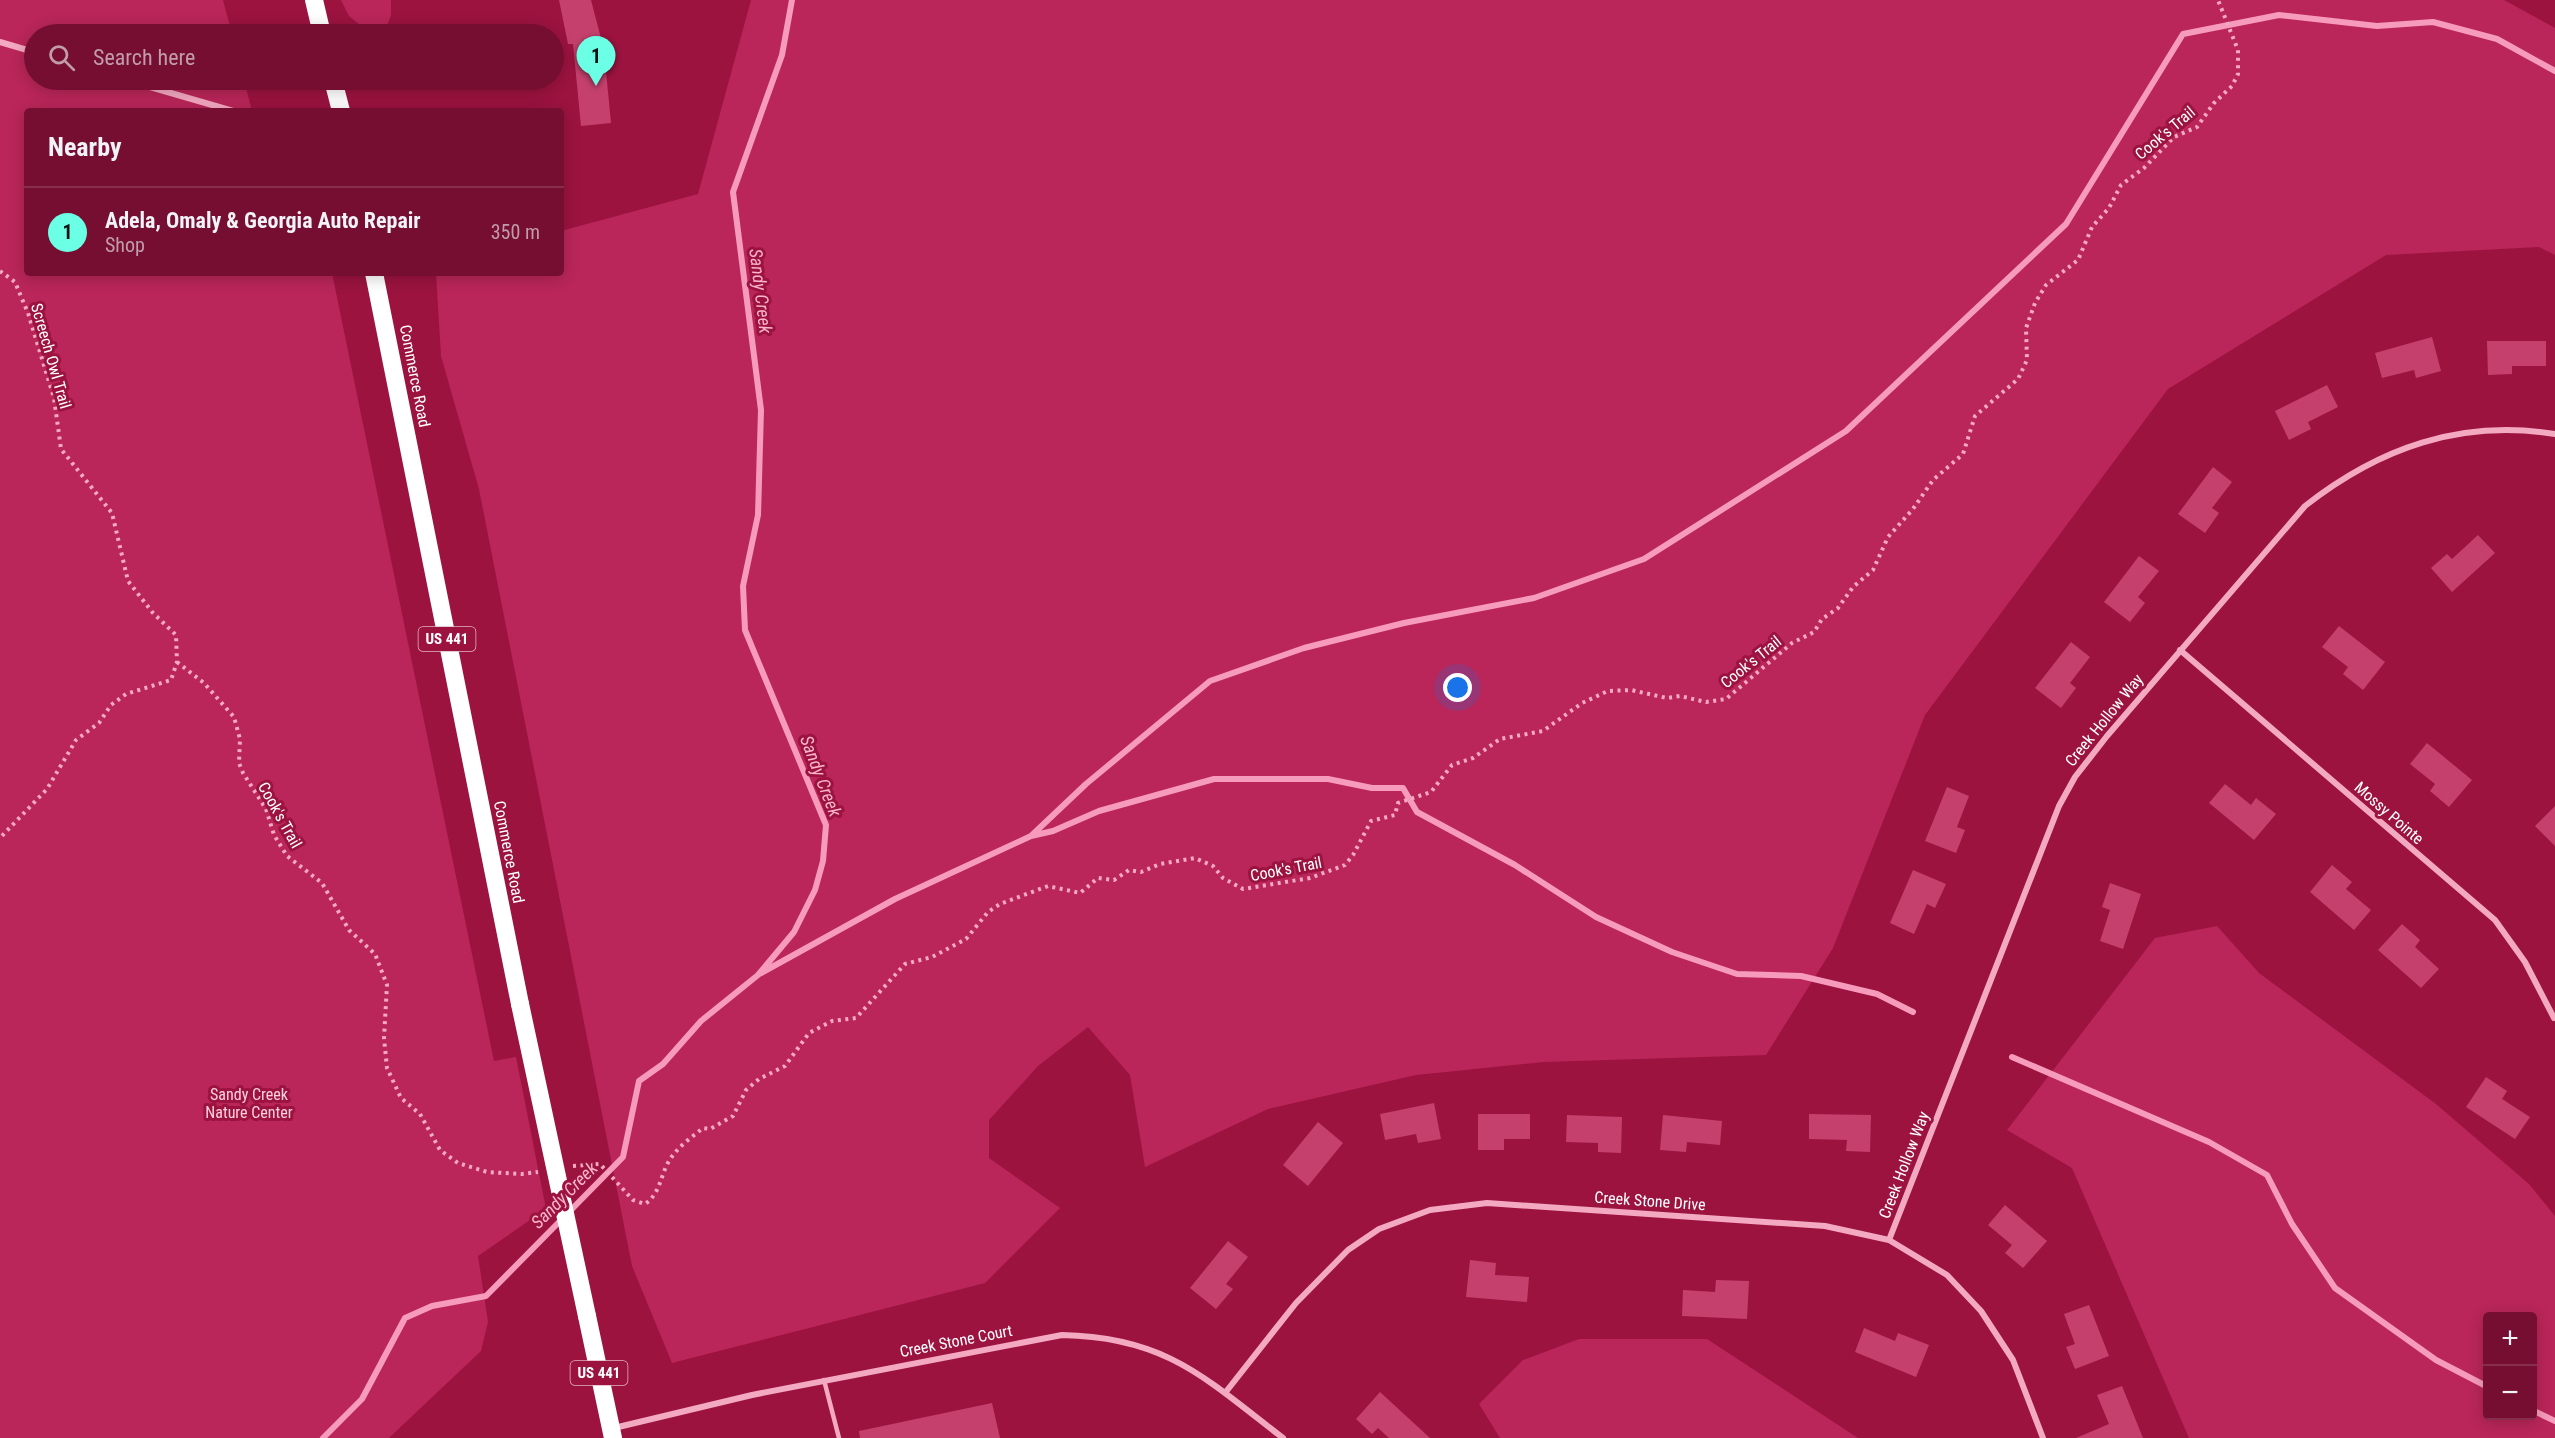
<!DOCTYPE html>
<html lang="en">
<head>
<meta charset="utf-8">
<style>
  body { margin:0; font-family:"Roboto Condensed",sans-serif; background:#7c1c3c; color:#f1f3f6 }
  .controls { position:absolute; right:18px; bottom:18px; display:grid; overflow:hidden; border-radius:6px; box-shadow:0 3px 15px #0003 }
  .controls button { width:54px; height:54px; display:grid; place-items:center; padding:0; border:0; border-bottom:2px solid #862e4c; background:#750e30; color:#f1f3f6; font:30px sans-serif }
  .you { position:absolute; left:1458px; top:688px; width:21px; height:21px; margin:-15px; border:4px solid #fff; border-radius:50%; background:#1a73e8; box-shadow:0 0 0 9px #1a73e833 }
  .badge { display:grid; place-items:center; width:39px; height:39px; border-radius:50%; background:#6bffe5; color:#111; font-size:20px; font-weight:700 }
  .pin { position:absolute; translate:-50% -50px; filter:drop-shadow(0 2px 3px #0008) }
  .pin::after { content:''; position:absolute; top:32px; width:21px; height:18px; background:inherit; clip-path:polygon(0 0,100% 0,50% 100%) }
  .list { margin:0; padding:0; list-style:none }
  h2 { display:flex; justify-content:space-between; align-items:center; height:78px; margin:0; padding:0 24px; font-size:26px }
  h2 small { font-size:20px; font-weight:400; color:#c29cab }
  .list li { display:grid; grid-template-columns:39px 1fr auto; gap:18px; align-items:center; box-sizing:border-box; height:90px; padding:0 24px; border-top:2px solid #862e4c }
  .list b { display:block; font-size:22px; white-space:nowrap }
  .list p { margin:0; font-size:20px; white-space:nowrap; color:#c29cab }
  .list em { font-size:20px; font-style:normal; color:#c29cab }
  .icon { flex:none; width:33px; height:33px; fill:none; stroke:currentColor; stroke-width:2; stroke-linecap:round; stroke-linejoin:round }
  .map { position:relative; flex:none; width:2555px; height:1438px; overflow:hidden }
  .search { position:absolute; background:#750e30; box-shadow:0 3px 15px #0003; left:24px; top:24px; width:540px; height:66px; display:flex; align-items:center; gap:15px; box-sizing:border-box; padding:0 21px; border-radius:33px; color:#c29cab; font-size:22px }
  .panel { position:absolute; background:#750e30; box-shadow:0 3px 15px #0003; left:24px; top:108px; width:540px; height:168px; border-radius:6px }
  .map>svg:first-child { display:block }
</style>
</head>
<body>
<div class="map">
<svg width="2555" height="1438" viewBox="0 0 2555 1438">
  <rect width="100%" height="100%" fill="#9c1340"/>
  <!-- green -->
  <path fill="#ba2659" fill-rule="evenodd" d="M 0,0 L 223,0 L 232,34 L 34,34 L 34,80 L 244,80 L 252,111 L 27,111 L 27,273 L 332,273 L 494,1061 L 516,1057 L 546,1209 L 478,1256 L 488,1322 L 481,1351 L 389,1438 L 0,1438 Z
    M 341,0 L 391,0 L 391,15 L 386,29 L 371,34 L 349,16 Z
    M 751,0 L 2504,0 L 2555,28 L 2555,255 L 2539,247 L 2386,255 L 2168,389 L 1925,715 L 1833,948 L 1766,1055 L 1544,1062 L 1416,1075 L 1268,1109 L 1145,1167 L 1130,1075 L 1088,1027 L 1038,1066 L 989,1120 L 989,1158 L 1060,1208 L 985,1283 L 672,1363 L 632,1266 L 479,489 L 441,356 L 436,273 L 561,273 L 561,231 L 698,194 Z
    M 2217,926 L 2259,973 L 2436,1104 L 2529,1184 L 2555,1216 L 2555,1438 L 2189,1438 L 2072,1168 L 2007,1130 L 2155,938 ZM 2488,1316 L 2532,1316 L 2532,1416 L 2488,1416 Z
    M 1579,1339 L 1707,1339 L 1858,1438 L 1500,1438 L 1479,1404 L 1523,1360 Z"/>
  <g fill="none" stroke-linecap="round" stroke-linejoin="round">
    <!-- stream -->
    <path stroke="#f69bbb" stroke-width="6" d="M 1031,836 L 1086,784 L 1210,681 L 1304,648 L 1404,623 L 1534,598 L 1644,559 L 1846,431 L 2066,224 L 2183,34 L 2279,15 L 2377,26 L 2433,22 L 2497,39 L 2555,71
      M 761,973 L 895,899 L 1031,836 L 1053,831 L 1099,811 L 1214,779 L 1328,779 L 1372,788 L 1403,788 L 1417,812 L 1515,865 L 1596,917 L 1672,952 L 1737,974 L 1801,976 L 1877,994 L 1913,1012
      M 2012,1057 L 2209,1142 L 2267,1175 L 2292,1224 L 2335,1288 L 2436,1360 L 2488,1387
      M 569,1212 L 623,1157 L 639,1081 L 663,1064 L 701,1021 L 758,975 L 794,932 L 815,890 L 823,861 L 826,825 L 745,630 L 743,586 L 758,515 L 761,410 L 733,192 L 782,55 L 792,0
      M 2532,1410 L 2555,1421
      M 323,1438 L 362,1399 L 405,1318 L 432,1306 L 486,1296 L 562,1219"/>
  </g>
  <!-- building -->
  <path fill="#c5406d" d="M 559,0 L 591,0 L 604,50 L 611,123 L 581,126 L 573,44 L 568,44 Z
    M 2432,337 L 2441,371 L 2416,378 L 2414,370 L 2382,378 L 2375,353 Z
    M 2487,341 L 2546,341 L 2546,366 L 2512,366 L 2512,374 L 2488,375 Z
    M 2327,385 L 2338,407 L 2308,422 L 2311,429 L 2289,440 L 2275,411 Z
    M 2213,467 L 2232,482 L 2212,508 L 2219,513 L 2205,533 L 2178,514 Z
    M 2478,535 L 2495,553 L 2452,592 L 2431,568 L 2447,554 L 2452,559 Z
    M 2139,556 L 2159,571 L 2138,597 L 2145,603 L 2130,622 L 2104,602 Z
    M 2339,626 L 2385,662 L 2363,690 L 2343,674 L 2348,667 L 2322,647 Z
    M 2071,642 L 2090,657 L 2070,683 L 2076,688 L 2061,708 L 2035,688 Z
    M 2427,743 L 2472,780 L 2449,807 L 2430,791 L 2435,784 L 2410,764 Z
    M 2225,784 L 2251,805 L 2256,798 L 2276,814 L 2254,840 L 2209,803 Z
    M 1947,787 L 1969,796 L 1957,827 L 1965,830 L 1956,853 L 1925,841 Z
    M 2555,806 L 2555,846 L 2535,826 Z
    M 2332,865 L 2352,882 L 2346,889 L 2371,910 L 2354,930 L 2310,892 Z
    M 1913,870 L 1946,884 L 1935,908 L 1927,904 L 1914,934 L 1890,923 Z
    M 2110,883 L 2141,894 L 2123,949 L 2100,941 L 2110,910 L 2102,907 Z
    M 2402,924 L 2420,940 L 2415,947 L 2439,969 L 2421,988 L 2378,950 Z
    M 2486,1077 L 2507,1091 L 2502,1099 L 2530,1117 L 2515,1139 L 2466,1107 Z
    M 1434,1103 L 1441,1139 L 1418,1143 L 1416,1134 L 1385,1140 L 1380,1114 Z
    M 1478,1114 L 1530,1114 L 1530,1139 L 1504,1139 L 1504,1150 L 1478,1150 Z
    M 1809,1114 L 1871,1115 L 1870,1152 L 1846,1151 L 1847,1140 L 1809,1139 Z
    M 1567,1115 L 1622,1117 L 1621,1153 L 1598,1152 L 1598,1143 L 1566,1142 Z
    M 1663,1115 L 1722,1121 L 1720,1145 L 1687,1142 L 1686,1152 L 1660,1150 Z
    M 1318,1122 L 1343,1143 L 1308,1186 L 1283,1165 Z
    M 2005,1205 L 2047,1241 L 2023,1268 L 2005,1253 L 2012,1245 L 1988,1225 Z
    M 1228,1241 L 1248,1257 L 1226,1284 L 1233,1289 L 1216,1309 L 1190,1288 Z
    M 1470,1260 L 1496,1263 L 1495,1275 L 1529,1277 L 1527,1302 L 1466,1297 Z
    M 1716,1280 L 1749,1281 L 1747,1319 L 1682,1316 L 1683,1290 L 1715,1292 Z
    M 2089,1305 L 2109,1356 L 2075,1369 L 2066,1347 L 2075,1344 L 2064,1314 Z
    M 1864,1328 L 1895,1341 L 1898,1333 L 1929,1345 L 1916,1377 L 1855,1352 Z
    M 2122,1386 L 2143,1438 L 2076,1438 L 2109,1424 L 2097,1395 Z
    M 1380,1392 L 1430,1438 L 1389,1438 L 1378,1428 L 1372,1434 L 1356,1419 Z
    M 992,1403 L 1000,1438 L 860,1438 L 859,1431 Z"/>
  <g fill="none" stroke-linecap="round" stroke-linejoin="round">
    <!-- path -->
    <path stroke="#f4a9c2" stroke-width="4" stroke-dasharray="3 4.5" stroke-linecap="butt" d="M 0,271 L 15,282 L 28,313 L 54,398 L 61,449 L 112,513 L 128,581 L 153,613 L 176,635 L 177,662 L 171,680 L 126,694 L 111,705 L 99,723 L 76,740 L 47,789 L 0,838
      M 177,662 L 204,683 L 234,717 L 240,739 L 239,763 L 243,773 L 266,809 L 274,835 L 287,856 L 322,883 L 349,930 L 375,954 L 387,985 L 384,1038 L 387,1068 L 401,1098 L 420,1114 L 440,1150 L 458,1163 L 487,1172 L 522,1174 L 538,1172
      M 573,1166 L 600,1164 L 633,1200 L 645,1204 C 662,1192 660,1173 671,1158 C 679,1146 692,1137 703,1128 L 710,1129 L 733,1116 L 746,1090 L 759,1079 L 785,1066 L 809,1033 L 832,1021 L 856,1018 L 905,964 L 932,957 L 966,939 L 988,912 L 1000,904 L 1048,886 L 1080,893 L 1098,878 L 1114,880 L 1129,870 L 1141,872 L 1160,864 L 1195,858 L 1213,866 L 1223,878 L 1243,889 L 1310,878 L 1345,865 L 1353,855 L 1371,821 L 1395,815 L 1398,803 L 1431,792 L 1452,765 L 1473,758 L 1500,739 L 1543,731 L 1582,703 L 1608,691 L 1631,690 L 1667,698 L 1680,696 L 1706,702 L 1726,699 L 1792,643 L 1814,632 L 1822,619 L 1838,608 L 1853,587 L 1873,570 L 1888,537 L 1913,509 L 1933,480 L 1963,454 L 1975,416 L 2018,379 L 2027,360 L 2026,328 L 2035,303 L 2046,285 L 2078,260 L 2092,227 L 2109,208 L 2121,185 L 2144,168 L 2174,137 L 2197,127 L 2214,103 L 2232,86 L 2238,74 L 2238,50 L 2218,0"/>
    <!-- lane -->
    <path stroke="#f4a9c2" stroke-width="4.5" d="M 528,80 L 532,85
      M 824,1380 L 839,1438"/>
    <!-- street -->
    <path stroke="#f4a9c2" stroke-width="6" d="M 0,42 L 34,52
      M 126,80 L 233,111
      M 2180,650 L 2495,920 L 2525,962 L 2554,1018
      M 1889,1240 L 2059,806 L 2075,777 L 2107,736 L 2305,506 C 2379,448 2460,419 2555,434
      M 1225,1393 L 1296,1303 L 1348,1250 L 1379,1229 L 1430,1210 L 1487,1203 L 1825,1226 L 1889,1240 L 1947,1275 L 1981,1311 L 2013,1360 L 2043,1438
      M 614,1428 L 752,1395 L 1062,1335 C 1166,1337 1205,1378 1283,1438"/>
    <!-- highway -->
    <path stroke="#fff" stroke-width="18" d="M 314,0 L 322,34
      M 333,80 L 341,111
      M 374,273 L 520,1004
      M 587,1316 L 613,1438"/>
    <!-- highway-bridge -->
    <path stroke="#fff" stroke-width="18" d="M 520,1004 L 587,1316"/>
  </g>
  <g text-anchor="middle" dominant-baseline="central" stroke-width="6" stroke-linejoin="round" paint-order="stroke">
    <!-- shield labels -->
    <g fill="#9c1340" stroke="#e1b8c6" stroke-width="1.5">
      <rect x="418.5" y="627" width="57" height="24" rx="4.5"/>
      <rect x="570.5" y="1361" width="57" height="24" rx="4.5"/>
    </g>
    <g font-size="15" font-weight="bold" fill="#fff">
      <text x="447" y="639">US 441</text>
      <text x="599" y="1373">US 441</text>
    </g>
    <!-- street labels -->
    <g font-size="16" fill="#fff" stroke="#9c1340">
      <text transform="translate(2165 133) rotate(-40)">Cook's Trail</text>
      <text transform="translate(51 356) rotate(74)">Screech Owl Trail</text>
      <text transform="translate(415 376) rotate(79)">Commerce Road</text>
      <text transform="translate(1751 662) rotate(-39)">Cook's Trail</text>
      <text transform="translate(2104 720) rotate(-51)">Creek Hollow Way</text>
      <text transform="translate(2389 813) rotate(41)">Mossy Pointe</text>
      <text transform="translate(280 815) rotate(61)">Cook's Trail</text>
      <text transform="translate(509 852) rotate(79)">Commerce Road</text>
      <text transform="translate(1286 869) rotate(-11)">Cook's Trail</text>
      <text transform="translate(1904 1165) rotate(-69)">Creek Hollow Way</text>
      <text transform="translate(1650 1201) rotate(4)">Creek Stone Drive</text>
      <text transform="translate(956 1341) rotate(-11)">Creek Stone Court</text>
    </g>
    <!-- park labels -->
    <g font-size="16" fill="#fdd1e0" stroke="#9c1340">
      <text x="249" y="1094">Sandy Creek<tspan x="249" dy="18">Nature Center</tspan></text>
    </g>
    <!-- water labels -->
    <g font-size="18" font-style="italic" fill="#fab5cd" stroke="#9c1340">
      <text transform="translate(761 291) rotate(83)">Sandy Creek</text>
      <text transform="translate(821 776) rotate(69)">Sandy Creek</text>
      <text transform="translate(564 1195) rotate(-45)">Sandy Creek</text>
    </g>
  </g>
</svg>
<div class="controls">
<button>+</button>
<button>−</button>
</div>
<div class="you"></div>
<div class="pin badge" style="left:596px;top:86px">1</div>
<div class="search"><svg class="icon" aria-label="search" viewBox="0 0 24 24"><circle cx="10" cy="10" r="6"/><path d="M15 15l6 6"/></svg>Search here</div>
<section class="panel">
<h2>Nearby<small></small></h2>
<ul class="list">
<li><span class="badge">1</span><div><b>Adela, Omaly &amp; Georgia Auto Repair</b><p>Shop</p></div><em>350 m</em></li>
</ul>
</section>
</div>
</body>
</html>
